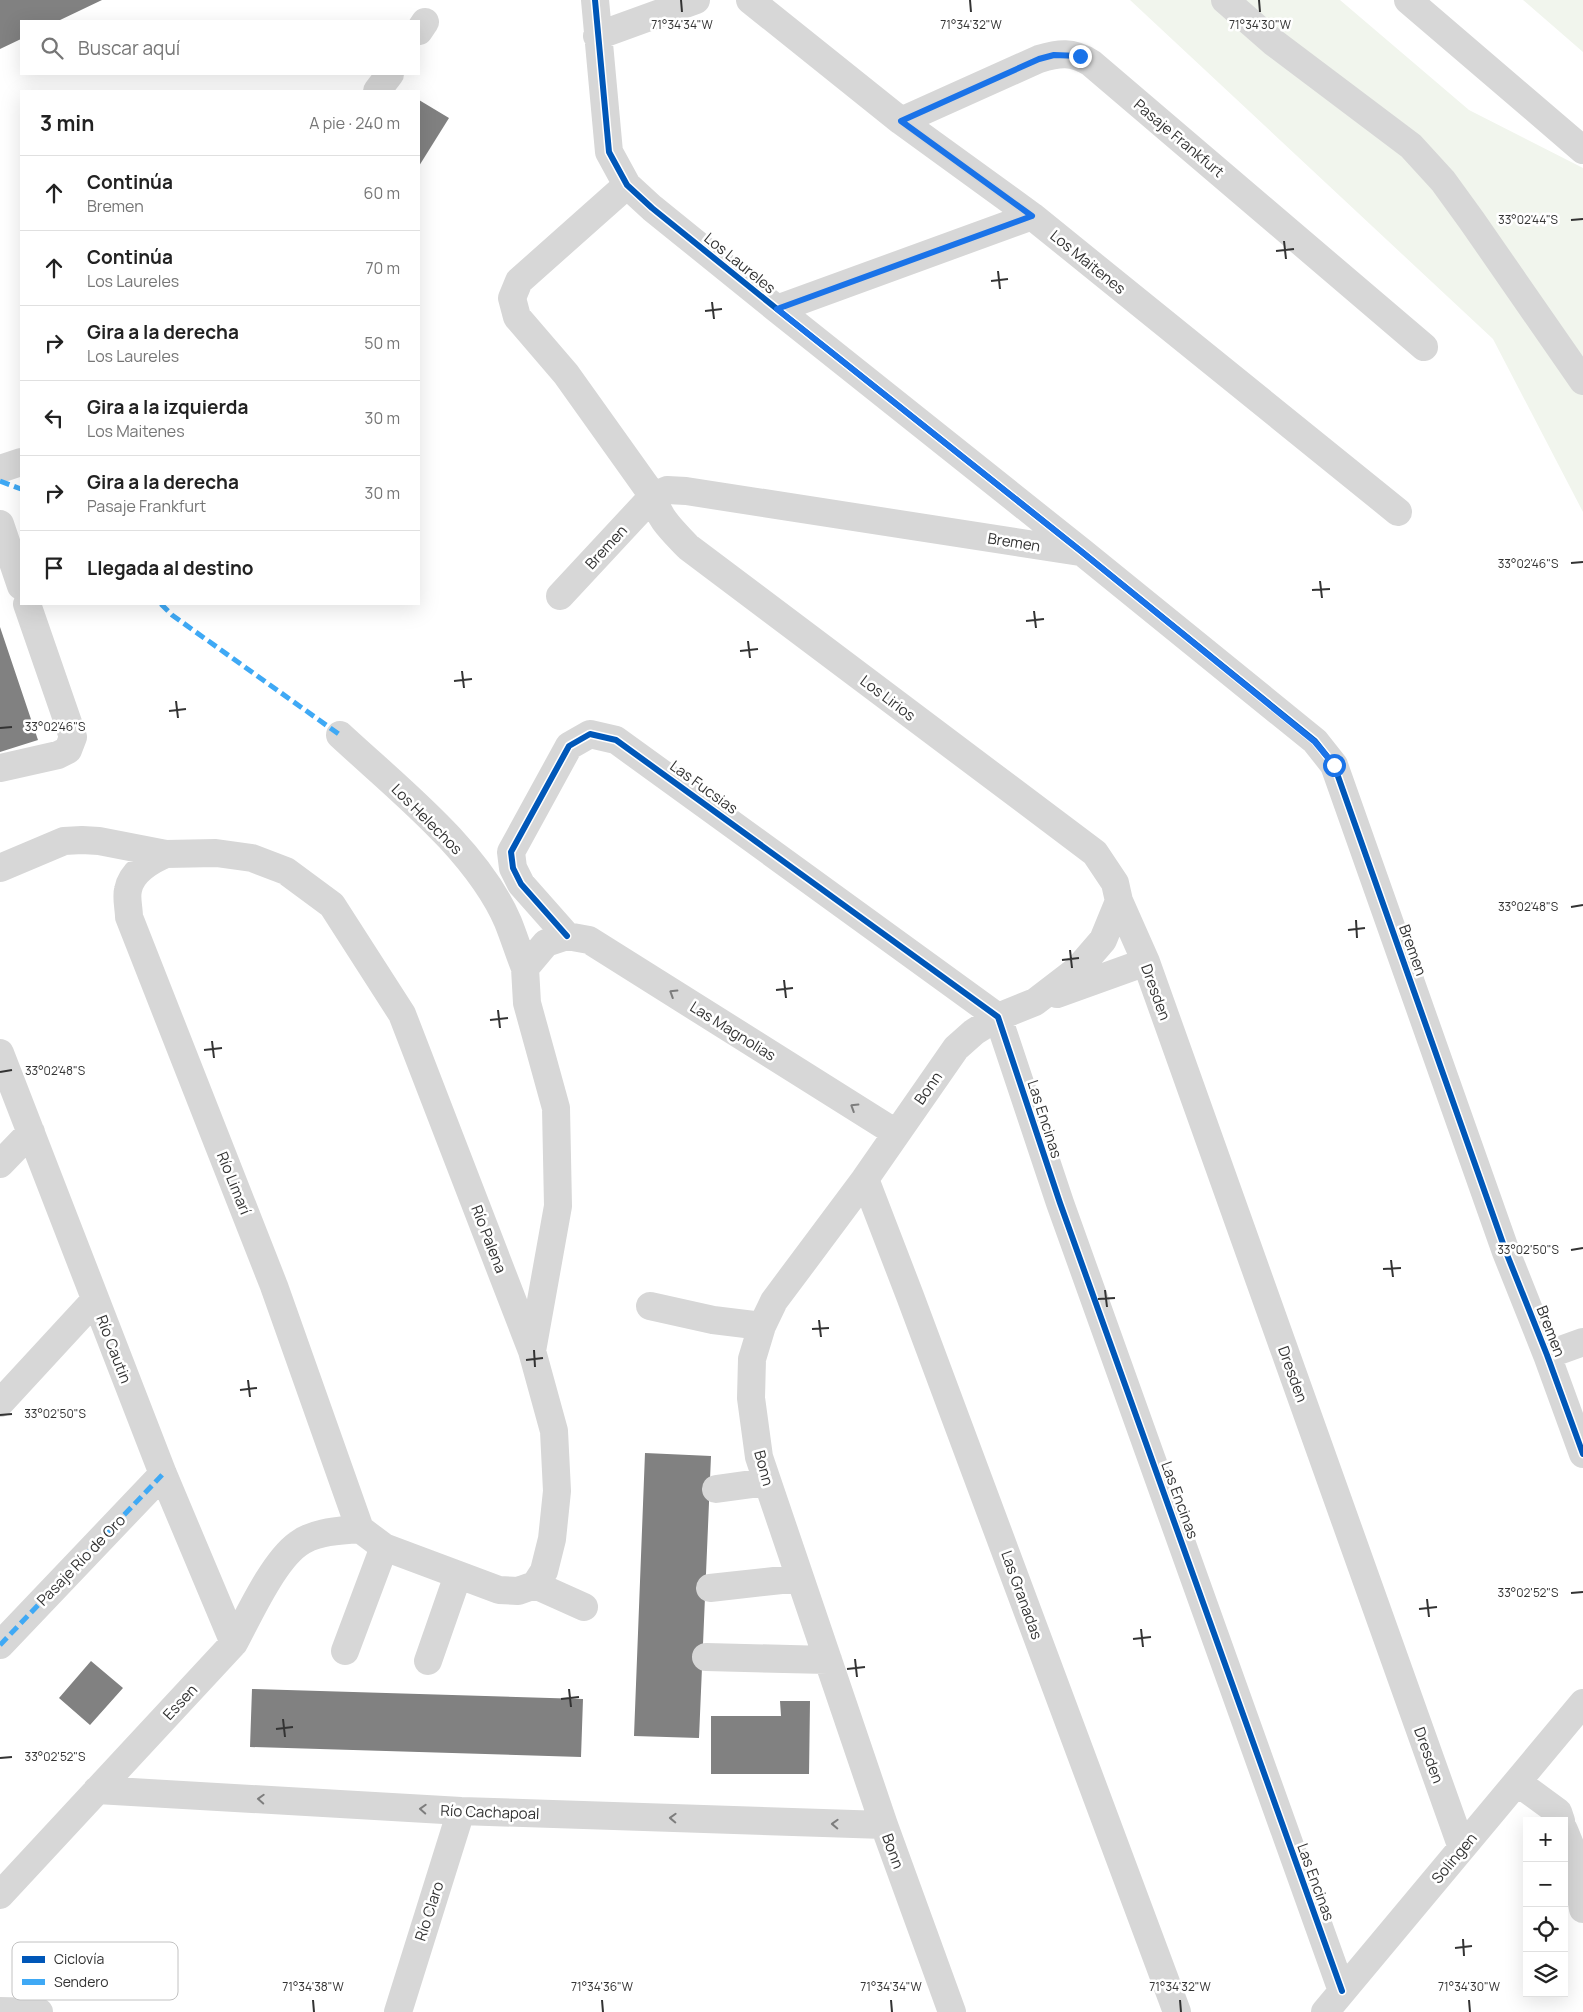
<!DOCTYPE html>
<html lang="es">
<head>
<meta charset="utf-8">
<style>
  body { margin:0; font-family:Manrope,sans-serif; background:#f6f6f6; color:#222 }
  .controls { position:absolute; right:15px; bottom:15px; display:grid; overflow:hidden; border-radius:0px; box-shadow:0 5px 20px #0002 }
  .controls button { width:45px; height:45px; display:grid; place-items:center; padding:0; border:0; border-bottom:1px solid #e0e0e0; background:#fff; color:#222; font:25px sans-serif }
  .stop { position:absolute; width:15px; height:15px; margin:-11px; border:4px solid #1a73e8; border-radius:50%; background:#fff }
  .stop.end { background:#1a73e8; border-color:#fff; box-shadow:0 1px 5px #0008 }
  .list { margin:0; padding:0; list-style:none }
  h2 { display:flex; justify-content:space-between; align-items:center; height:65px; margin:0; padding:0 20px; font-size:21px }
  h2 small { font-size:16px; font-weight:400; color:#767676 }
  .list li { display:grid; grid-template-columns:32px 1fr auto; gap:15px; align-items:center; box-sizing:border-box; height:75px; padding:0 20px; border-top:1px solid #e0e0e0 }
  .list b { display:block; font-size:19px; white-space:nowrap }
  .list p { margin:0; font-size:16px; white-space:nowrap; color:#767676 }
  .list em { font-size:16px; font-style:normal; color:#767676 }
  .icon { flex:none; width:28px; height:28px; fill:none; stroke:currentColor; stroke-width:2; stroke-linecap:round; stroke-linejoin:round }
  .map { position:relative; flex:none; width:1583px; height:2012px; overflow:hidden }
  .search { position:absolute; background:#fff; box-shadow:0 5px 20px #0002; left:20px; top:20px; width:400px; height:55px; display:flex; align-items:center; gap:12px; box-sizing:border-box; padding:0 18px; border-radius:0px; color:#767676; font-size:19px }
  .panel { position:absolute; background:#fff; box-shadow:0 5px 20px #0002; left:20px; top:90px; width:400px; height:515px; border-radius:0px }
  .map>svg:first-child { display:block }
</style>
</head>
<body>
<div class="map">
<svg width="1583" height="2012" viewBox="0 0 1583 2012">
  <rect width="100%" height="100%" fill="#fff"/>
  <!-- green -->
  <path fill="#f1f5ed" d="M 1130,0 L 1340,0 L 1469,110 L 1583,168 L 1583,512 L 1493,339 Z
    M 1523,0 L 1583,0 L 1583,52 Z"/>
  <!-- building -->
  <path fill="#818181" d="M 0,0 L 102,0 L 58,21 L 21,21 L 21,39 L 0,49 Z
    M 419,100 L 449,118 L 419,166 Z
    M 0,627 L 38,740 L 0,752 Z
    M 645,1453 L 711,1456 L 699,1738 L 634,1736 Z
    M 91,1661 L 123,1688 L 90,1725 L 59,1698 Z
    M 252,1689 L 583,1699 L 581,1757 L 250,1747 Z
    M 780,1701 L 810,1701 L 809,1774 L 711,1774 L 711,1716 L 781,1716 Z"/>
  <g fill="none" stroke-linecap="round" stroke-linejoin="round">
    <!-- minor -->
    <path stroke="#d7d7d7" stroke-width="28" d="M 595,0 L 609,152 L 627,185 L 652,208 L 777,309 L 1082,552 L 1315,741 L 1334,765 L 1506,1252 L 1547,1355 L 1583,1454
      M 750,0 L 901,121 L 1032,216 L 1398,512
      M 1225,0 L 1273,42 L 1411,146 L 1443,181 L 1472,221 L 1583,381
      M 1408,0 L 1583,150
      M 419,31 L 425,22
      M 597,36 L 696,0
      M 377,91 L 390,74
      M 901,121 L 1039,59 C 1059,53 1072,51 1091,63 L 1424,347
      M 627,185 L 519,281 L 512,298 L 517,317 L 566,374 L 653,496 C 658,518 673,531 688,547 L 1095,853 L 1115,883 L 1119,901 L 1146,962 L 1462,1848
      M 777,309 L 1032,216
      M 0,469 L 21,462
      M 0,524 L 21,586
      M 560,596 L 653,496 L 667,490 L 686,491 L 1080,552
      M 340,735 C 397,788 477,850 508,922 C 514,937 519,953 525,968
      M 0,768 L 58,755 L 68,750 L 73,737 L 27,604
      M 166,854 C 151,860 131,872 128,890 C 126,898 129,909 129,917 L 274,1286 L 360,1529
      M 0,868 L 64,841 L 82,840 L 99,841 L 166,854 L 216,853 L 252,858 L 286,871 L 332,905 L 402,1014 L 532,1351 L 554,1431 L 557,1491 L 552,1539 L 544,1571 L 535,1585 L 518,1591 L 499,1590 L 384,1547 L 360,1529
      M 567,936 L 521,884 L 513,868 L 511,852 L 569,746 L 590,734 L 616,740 L 998,1017 L 1060,1203 L 1342,1991
      M 567,936 L 589,940 L 896,1133
      M 1057,994 L 1146,962
      M 0,1053 L 163,1474 L 234,1643
      M 0,1164 L 31,1132
      M 865,1179 L 910,1296 L 1177,2012
      M 650,1306 L 713,1320 L 762,1326
      M 532,1351 L 558,1206 L 556,1108 L 527,1003 L 525,968 L 546,943 L 567,936
      M 1547,1355 L 1583,1342
      M 0,1403 L 95,1300
      M 716,1489 L 767,1482
      M 535,1585 L 584,1607
      M 710,1588 L 800,1578
      M 0,1645 L 163,1474
      M 345,1651 L 384,1547
      M 706,1657 L 828,1660
      M 428,1661 L 458,1575
      M 1517,1782 L 1558,1812 L 1561,1821
      M 97,1790 L 461,1811 L 884,1825
      M 1564,1830 L 1573,1852 L 1583,1909
      M 0,1895 L 234,1643 C 249,1615 273,1562 298,1544 C 315,1531 340,1531 360,1529
      M 0,2011 L 39,2012
      M 398,2012 L 461,1811
      M 952,2012 L 884,1825 L 759,1457 L 751,1398 L 752,1359 L 762,1326 L 774,1301 L 865,1179 L 956,1048 L 974,1032 L 998,1017 L 1035,1002 L 1078,969 L 1103,940 L 1119,901
      M 1325,2012 L 1583,1703"/>
    <!-- quiet -->
    <path stroke="#3fa9f5" stroke-width="5" stroke-dasharray="10 5" stroke-linecap="butt" d="M 0,481 L 21,489
      M 161,604 L 172,615 L 340,735
      M 0,1645 L 163,1474"/>
    <!-- cycleway casing -->
    <g stroke="#fff" stroke-width="9">
      <path id="cycleway" d="M 595,0 L 609,152 L 627,185 L 652,208 L 777,309 L 1082,552 L 1315,741 L 1334,765 L 1506,1252 L 1547,1355 L 1583,1454
        M 567,936 L 521,884 L 513,868 L 511,852 L 569,746 L 590,734 L 616,740 L 998,1017 L 1060,1203 L 1342,1991"/>
    </g>
    <!-- cycleway -->
    <use href="#cycleway" stroke="#0057b8" stroke-width="6"/>
  </g>
  <!-- one-way arrows -->
  <defs><path id="oneway-chevron" d="M-2-3.5L2.5 0L-2 3.5" fill="none" stroke-width="1.6" stroke-linecap="round" stroke-linejoin="round" transform="scale(1.25)"/></defs>
  <g stroke="#7d7d7d">
    <use href="#oneway-chevron" transform="translate(673 993) rotate(-148)"/>
    <use href="#oneway-chevron" transform="translate(854 1107) rotate(-148)"/>
    <use href="#oneway-chevron" transform="translate(261 1799) rotate(-177)"/>
    <use href="#oneway-chevron" transform="translate(423 1809) rotate(-177)"/>
    <use href="#oneway-chevron" transform="translate(673 1818) rotate(-178)"/>
    <use href="#oneway-chevron" transform="translate(835 1824) rotate(-178)"/>
  </g>
  <g fill="none" stroke-linecap="round" stroke-linejoin="round">
    <!-- route -->
    <path stroke="#1a73e8" stroke-width="6" d="M 1080,56 L 1054,55 L 1039,59 L 901,121 L 1032,216 L 777,309 L 1082,552 L 1315,742 L 1334,765"/>
  </g>
  <!-- ticks -->
  <path fill="none" stroke="#333" stroke-width="2" d="M 681,0 L 682,12M 970,0 L 971,12M 1259,0 L 1260,12M 1571,220 L 1583,219M 1284,241 L 1286,259M 1276,251 L 1294,249M 998,271 L 1000,289M 991,281 L 1008,279M 712,302 L 714,319M 705,311 L 722,309M 1571,563 L 1583,562M 1320,581 L 1322,598M 1312,590 L 1330,589M 1034,611 L 1036,628M 1026,621 L 1044,619M 748,641 L 750,658M 740,651 L 758,649M 462,671 L 464,688M 454,681 L 472,679M 176,701 L 178,718M 169,711 L 186,709M 0,728 L 12,727M 1571,907 L 1583,905M 1356,920 L 1357,938M 1348,930 L 1365,928M 1070,950 L 1072,968M 1062,960 L 1079,958M 784,980 L 786,998M 776,990 L 793,988M 498,1010 L 500,1028M 490,1020 L 508,1018M 212,1041 L 214,1058M 204,1050 L 222,1048M 0,1072 L 12,1070M 1571,1250 L 1583,1248M 1391,1260 L 1393,1277M 1383,1269 L 1401,1268M 1105,1290 L 1107,1307M 1098,1299 L 1115,1298M 819,1320 L 821,1337M 812,1329 L 829,1328M 534,1350 L 535,1367M 526,1360 L 543,1358M 248,1380 L 250,1397M 240,1390 L 257,1388M 0,1415 L 12,1414M 1571,1593 L 1583,1592M 1427,1599 L 1429,1617M 1419,1609 L 1437,1607M 1141,1629 L 1143,1647M 1133,1639 L 1151,1637M 855,1659 L 857,1677M 847,1669 L 865,1667M 569,1689 L 571,1707M 561,1699 L 579,1697M 283,1719 L 285,1737M 276,1729 L 293,1727M 0,1758 L 12,1757M 1463,1939 L 1464,1956M 1455,1948 L 1472,1946M 313,2000 L 314,2012M 602,2000 L 603,2012M 891,2000 L 892,2012M 1180,2000 L 1181,2012M 1469,2000 L 1470,2012"/>
  <g text-anchor="middle" dominant-baseline="central" stroke-width="5" stroke-linejoin="round" paint-order="stroke">
    <!-- street labels -->
    <g font-size="15" fill="#333" stroke="#fff">
      <text transform="translate(1179 138) rotate(40)">Pasaje Frankfurt</text>
      <text transform="translate(1088 262) rotate(39)">Los Maitenes</text>
      <text transform="translate(740 263) rotate(39)">Los Laureles</text>
      <text transform="translate(1014 542) rotate(9)">Bremen</text>
      <text transform="translate(606 547) rotate(-47)">Bremen</text>
      <text transform="translate(888 698) rotate(37)">Los Lirios</text>
      <text transform="translate(704 787) rotate(36)">Las Fucsias</text>
      <text transform="translate(427 819) rotate(45)">Los Helechos</text>
      <text transform="translate(1413 950) rotate(70)">Bremen</text>
      <text transform="translate(1156 992) rotate(70)">Dresden</text>
      <text transform="translate(733 1031) rotate(32)">Las Magnolias</text>
      <text transform="translate(928 1088) rotate(-55)">Bonn</text>
      <text transform="translate(1045 1119) rotate(72)">Las Encinas</text>
      <text transform="translate(234 1183) rotate(68)">Río Limarí</text>
      <text transform="translate(489 1239) rotate(69)">Río Palena</text>
      <text transform="translate(1551 1331) rotate(69)">Bremen</text>
      <text transform="translate(114 1349) rotate(69)">Río Cautin</text>
      <text transform="translate(1293 1374) rotate(70)">Dresden</text>
      <text transform="translate(764 1468) rotate(75)">Bonn</text>
      <text transform="translate(1180 1500) rotate(70)">Las Encinas</text>
      <text transform="translate(81 1560) rotate(-46)">Pasaje Río de Oro</text>
      <text transform="translate(1022 1595) rotate(70)">Las Granadas</text>
      <text transform="translate(180 1702) rotate(-47)">Essen</text>
      <text transform="translate(1429 1755) rotate(70)">Dresden</text>
      <text transform="translate(490 1812) rotate(2)">Río Cachapoal</text>
      <text transform="translate(893 1851) rotate(70)">Bonn</text>
      <text transform="translate(1454 1858) rotate(-50)">Solingen</text>
      <text transform="translate(1316 1882) rotate(70)">Las Encinas</text>
      <text transform="translate(429 1911) rotate(-72)">Río Claro</text>
    </g>
  </g>
  <!-- legend -->
  <rect x="12" y="1942" width="166" height="58" rx="8" fill="#fff" stroke="#c2c2c2" stroke-width="1"/>
  <rect x="22" y="1956" width="23" height="7" fill="#0057b8"/>
  <rect x="22" y="1979" width="23" height="6" fill="#3fa9f5"/>
  <g font-size="14" fill="#333">
    <text x="54" y="1964">Ciclovía</text>
    <text x="54" y="1987">Sendero</text>
  </g>
  <g font-size="12" text-anchor="middle" fill="#333" stroke="#fff" stroke-width="5" stroke-linejoin="round" paint-order="stroke">
    <text x="682" y="29">71°34'34"W</text>
    <text x="971" y="29">71°34'32"W</text>
    <text x="1260" y="29">71°34'30"W</text>
    <text x="1528" y="224">33°02'44"S</text>
    <text x="1528" y="568">33°02'46"S</text>
    <text x="55" y="731">33°02'46"S</text>
    <text x="1528" y="911">33°02'48"S</text>
    <text x="55" y="1075">33°02'48"S</text>
    <text x="1528" y="1254">33°02'50"S</text>
    <text x="55" y="1418">33°02'50"S</text>
    <text x="1528" y="1597">33°02'52"S</text>
    <text x="55" y="1761">33°02'52"S</text>
    <text x="313" y="1991">71°34'38"W</text>
    <text x="602" y="1991">71°34'36"W</text>
    <text x="891" y="1991">71°34'34"W</text>
    <text x="1180" y="1991">71°34'32"W</text>
    <text x="1469" y="1991">71°34'30"W</text>
  </g>
</svg>
<div class="controls">
<button>+</button>
<button>−</button>
<button><svg class="icon" aria-label="locate" viewBox="0 0 24 24"><circle cx="12" cy="12" r="6"/><path d="M12 2v4M12 18v4M2 12h4M18 12h4"/></svg></button>
<button><svg class="icon" aria-label="layers" viewBox="0 0 24 24"><path d="M12 4l9 5-9 5-9-5zM3 14l9 5 9-5"/></svg></button>
</div>
<div class="stop" style="left:1334px;top:765px"></div>
<div class="stop end" style="left:1080px;top:56px"></div>
<div class="search"><svg class="icon" aria-label="search" viewBox="0 0 24 24"><circle cx="10" cy="10" r="6"/><path d="M15 15l6 6"/></svg>Buscar aquí</div>
<section class="panel">
<h2>3 min<small>A pie · 240 m</small></h2>
<ul class="list">
<li><svg class="icon" aria-label="ahead" viewBox="0 0 24 24"><path d="M12 20V5M6 11l6-6 6 6"/></svg><div><b>Continúa</b><p>Bremen</p></div><em>60 m</em></li>
<li><svg class="icon" aria-label="ahead" viewBox="0 0 24 24"><path d="M12 20V5M6 11l6-6 6 6"/></svg><div><b>Continúa</b><p>Los Laureles</p></div><em>70 m</em></li>
<li><svg class="icon" aria-label="right" viewBox="0 0 24 24"><path d="M7 20v-9h11M14 6l5 5-5 5"/></svg><div><b>Gira a la derecha</b><p>Los Laureles</p></div><em>50 m</em></li>
<li><svg class="icon" aria-label="left" viewBox="0 0 24 24"><path d="M17 20v-9H6M10 6l-5 5 5 5"/></svg><div><b>Gira a la izquierda</b><p>Los Maitenes</p></div><em>30 m</em></li>
<li><svg class="icon" aria-label="right" viewBox="0 0 24 24"><path d="M7 20v-9h11M14 6l5 5-5 5"/></svg><div><b>Gira a la derecha</b><p>Pasaje Frankfurt</p></div><em>30 m</em></li>
<li><svg class="icon" aria-label="arrive" viewBox="0 0 24 24"><path d="M6 21V4h12l-3 4 3 4H6"/></svg><div><b>Llegada al destino</b></div></li>
</ul>
</section>
</div>
</body>
</html>
